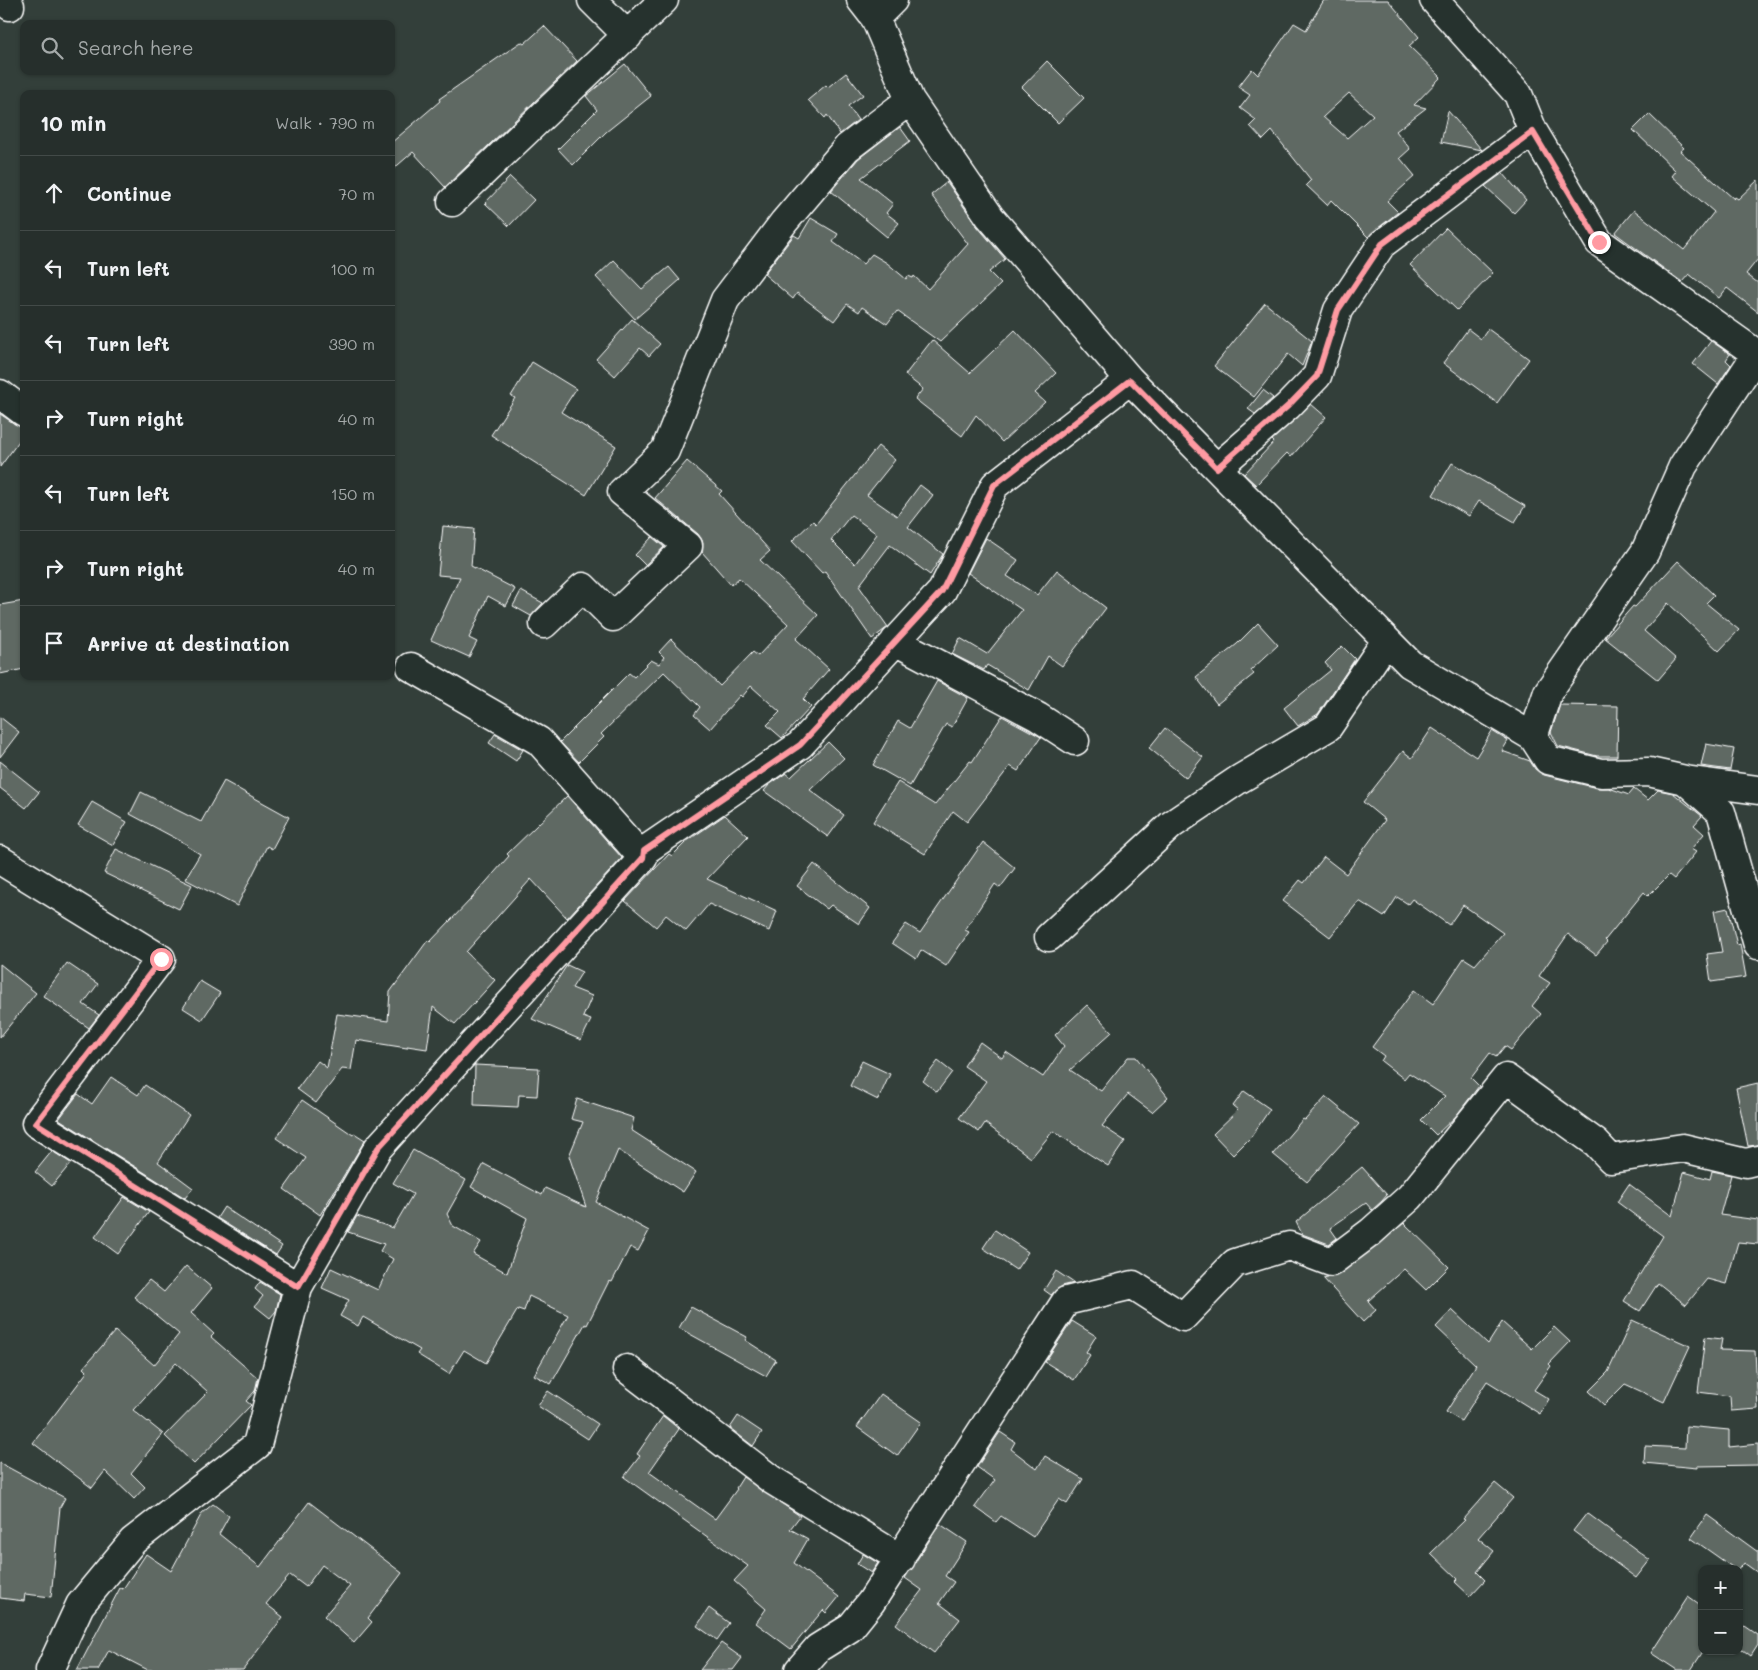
<!DOCTYPE html>
<html lang="en">
<head>
<meta charset="utf-8">
<style>
  body { margin:0; font-family:Mali,sans-serif; background:#323b38; color:#f1f3f6 }
  .controls { position:absolute; right:15px; bottom:15px; display:grid; overflow:hidden; border-radius:10px; box-shadow:0 1px 4px #0004 }
  .controls button { width:45px; height:45px; display:grid; place-items:center; padding:0; border:0; border-bottom:1px solid #424a48; background:#262f2c; color:#f1f3f6; font:25px sans-serif }
  .stop { position:absolute; width:15px; height:15px; margin:-11px; border:4px solid #ff9aa2; border-radius:50%; background:#fff }
  .stop.end { background:#ff9aa2; border-color:#fff; box-shadow:0 1px 5px #0008 }
  .list { margin:0; padding:0; list-style:none }
  h2 { display:flex; justify-content:space-between; align-items:center; height:65px; margin:0; padding:0 20px; font-size:21px }
  h2 small { font-size:16px; font-weight:400; color:#a4a9a9 }
  .list li { display:grid; grid-template-columns:32px 1fr auto; gap:15px; align-items:center; box-sizing:border-box; height:75px; padding:0 20px; border-top:1px solid #424a48 }
  .list b { display:block; font-size:19px; white-space:nowrap }
  .list em { font-size:16px; font-style:normal; color:#a4a9a9 }
  .icon { flex:none; width:28px; height:28px; fill:none; stroke:currentColor; stroke-width:2; stroke-linecap:round; stroke-linejoin:round }
  .map { position:relative; flex:none; width:1758px; height:1670px; overflow:hidden }
  .search { position:absolute; background:#262f2c; box-shadow:0 1px 4px #0004; left:20px; top:20px; width:375px; height:55px; display:flex; align-items:center; gap:12px; box-sizing:border-box; padding:0 18px; border-radius:10px; color:#a4a9a9; font-size:19px }
  .panel { position:absolute; background:#262f2c; box-shadow:0 1px 4px #0004; left:20px; top:90px; width:375px; height:590px; border-radius:10px }
  .map>svg:first-child { display:block }
</style>
</head>
<body>
<div class="map">
<svg width="1758" height="1670" viewBox="0 0 1758 1670">
  <rect width="100%" height="100%" fill="#333f3a"/>
  <filter id="ink" filterUnits="userSpaceOnUse"><feTurbulence type="fractalNoise" baseFrequency=".02" numOctaves="2"/><feDisplacementMap in="SourceGraphic" scale="10" xChannelSelector="R" yChannelSelector="G"/><feConvolveMatrix kernelMatrix="1 2 1 2 8 2 1 2 1" color-interpolation-filters="sRGB"/></filter>
  <g filter="url(#ink)">
    <!-- building -->
    <path fill="#5f6964" stroke="#fff" fill-rule="evenodd" d="M 1324,0 L 1388,0 L 1419,37 L 1409,46 L 1441,77 L 1414,105 L 1426,108 L 1396,131 L 1410,149 L 1400,158 L 1415,176 L 1387,201 L 1398,212 L 1368,237 L 1331,200 L 1327,205 L 1306,185 L 1311,180 L 1272,131 L 1263,140 L 1250,126 L 1256,120 L 1240,108 L 1250,95 L 1238,87 L 1252,69 L 1258,75 L 1294,23 L 1306,30 ZM 1349,93 L 1373,115 L 1347,138 L 1323,117 Z
      M 544,26 L 577,61 L 445,187 L 413,152 L 391,171 L 391,143 L 440,101 L 439,99 L 521,42 L 524,44 Z
      M 1047,61 L 1084,98 L 1058,123 L 1022,87 Z
      M 625,64 L 651,96 L 606,132 L 573,165 L 558,149 L 597,110 L 586,96 Z
      M 846,73 L 863,95 L 848,106 L 858,120 L 840,134 L 827,115 L 825,118 L 808,100 L 826,85 L 828,87 Z
      M 1448,111 L 1482,150 L 1441,142 Z
      M 1649,114 L 1684,148 L 1680,151 L 1734,199 L 1735,197 L 1738,199 L 1758,180 L 1758,259 L 1746,274 L 1758,283 L 1758,312 L 1727,288 L 1719,298 L 1689,274 L 1682,282 L 1615,233 L 1634,210 L 1684,250 L 1714,212 L 1672,176 L 1676,171 L 1633,130 Z
      M 900,127 L 910,141 L 861,178 L 893,204 L 886,213 L 899,223 L 887,237 L 831,191 L 858,159 Z
      M 1503,173 L 1526,200 L 1514,213 L 1485,186 Z
      M 510,177 L 534,200 L 509,226 L 485,203 Z
      M 947,182 L 977,226 L 1005,259 L 989,272 L 1001,284 L 940,342 L 897,311 L 887,324 L 862,307 L 859,312 L 847,304 L 834,321 L 797,293 L 793,299 L 764,274 L 794,235 L 799,238 L 811,218 L 838,234 L 833,242 L 863,264 L 872,254 L 887,263 L 906,279 L 908,276 L 913,278 L 914,276 L 928,289 L 968,244 L 931,195 Z
      M 1446,228 L 1493,273 L 1457,310 L 1410,265 Z
      M 614,260 L 642,289 L 669,267 L 680,280 L 635,319 L 596,277 Z
      M 1265,303 L 1312,341 L 1302,366 L 1288,354 L 1254,397 L 1214,366 Z
      M 632,319 L 660,344 L 649,356 L 640,348 L 615,376 L 596,359 Z
      M 1468,329 L 1481,339 L 1488,329 L 1529,359 L 1497,403 L 1443,363 Z
      M 1015,330 L 1056,373 L 1035,393 L 1045,402 L 1002,442 L 976,415 L 962,436 L 915,399 L 923,389 L 905,375 L 932,340 L 970,373 Z
      M 1711,341 L 1730,354 L 1726,360 L 1731,365 L 1718,384 L 1693,364 Z
      M 532,362 L 576,389 L 561,412 L 616,446 L 586,495 L 491,435 L 515,398 L 511,396 Z
      M 1263,390 L 1273,398 L 1255,414 L 1248,409 Z
      M 1311,404 L 1326,417 L 1291,457 L 1287,453 L 1256,485 L 1244,474 L 1274,442 L 1272,440 Z
      M 0,414 L 15,424 L 24,427 L 24,434 L 0,467 Z
      M 878,446 L 895,460 L 867,495 L 897,516 L 920,485 L 933,495 L 908,527 L 943,554 L 930,575 L 890,545 L 859,586 L 888,627 L 872,639 L 825,571 L 822,573 L 792,541 L 813,521 L 816,524 ZM 851,515 L 877,534 L 855,564 L 831,540 Z
      M 687,461 L 722,491 L 719,494 L 770,551 L 760,560 L 818,615 L 796,639 L 829,669 L 803,699 L 811,707 L 782,738 L 767,725 L 780,712 L 751,686 L 742,697 L 740,695 L 710,729 L 694,715 L 700,707 L 664,672 L 601,734 L 604,737 L 579,762 L 560,742 L 629,673 L 634,677 L 651,660 L 659,664 L 664,657 L 659,652 L 671,639 L 720,686 L 753,652 L 758,656 L 788,624 L 739,578 L 731,585 L 702,552 L 703,542 L 698,534 L 655,498 Z
      M 1452,463 L 1525,506 L 1515,522 L 1479,501 L 1469,516 L 1433,495 Z
      M 443,526 L 474,529 L 471,566 L 515,589 L 506,606 L 488,596 L 469,638 L 477,642 L 469,657 L 431,640 L 460,577 L 438,575 Z
      M 652,537 L 664,547 L 645,565 L 635,555 Z
      M 986,538 L 1018,560 L 1007,576 L 1037,595 L 1057,570 L 1106,608 L 1062,666 L 1048,656 L 1029,690 L 987,665 L 984,670 L 952,654 L 960,638 L 987,654 L 1022,610 L 968,573 Z
      M 1678,561 L 1714,595 L 1706,603 L 1739,630 L 1719,651 L 1668,603 L 1644,631 L 1676,659 L 1658,680 L 1605,638 L 1633,606 L 1635,607 Z
      M 521,591 L 543,603 L 531,616 L 513,606 Z
      M 24,601 L 24,669 L 0,674 L 0,605 Z
      M 1258,623 L 1278,645 L 1251,670 L 1254,674 L 1217,704 L 1196,677 L 1237,644 Z
      M 1342,646 L 1355,659 L 1318,714 L 1298,726 L 1284,708 L 1331,670 L 1325,663 Z
      M 937,681 L 968,698 L 952,727 L 946,724 L 910,786 L 873,765 L 898,721 L 910,728 Z
      M 1560,705 L 1618,706 L 1617,756 L 1597,756 L 1558,746 L 1551,732 Z
      M 1002,716 L 1041,737 L 1018,771 L 1010,766 L 967,822 L 953,811 L 925,854 L 873,822 L 898,782 L 935,805 L 970,761 L 972,762 Z
      M 0,717 L 19,732 L 0,757 Z
      M 1165,728 L 1203,757 L 1186,778 L 1149,748 Z
      M 1432,728 L 1476,757 L 1492,731 L 1508,741 L 1502,751 L 1530,761 L 1535,769 L 1544,775 L 1597,788 L 1609,788 L 1629,795 L 1634,789 L 1648,800 L 1658,790 L 1673,793 L 1702,816 L 1694,825 L 1704,834 L 1691,849 L 1696,852 L 1674,879 L 1669,875 L 1648,896 L 1644,892 L 1605,940 L 1607,942 L 1596,955 L 1568,934 L 1539,976 L 1550,983 L 1532,1006 L 1541,1014 L 1511,1050 L 1505,1046 L 1496,1057 L 1490,1053 L 1471,1078 L 1479,1086 L 1456,1116 L 1436,1135 L 1421,1120 L 1445,1096 L 1409,1073 L 1404,1079 L 1381,1061 L 1384,1056 L 1372,1047 L 1414,990 L 1433,1004 L 1464,958 L 1475,965 L 1503,933 L 1463,905 L 1449,925 L 1412,899 L 1408,904 L 1397,897 L 1384,917 L 1359,901 L 1330,937 L 1283,901 L 1300,880 L 1304,883 L 1324,857 L 1346,874 L 1385,820 L 1363,802 L 1403,751 L 1412,758 Z
      M 495,734 L 523,750 L 516,761 L 489,743 Z
      M 828,742 L 844,758 L 810,790 L 844,815 L 828,837 L 764,791 L 769,785 L 786,773 L 791,777 Z
      M 1706,744 L 1734,749 L 1730,770 L 1701,766 Z
      M 0,761 L 39,792 L 26,808 L 0,788 Z
      M 224,781 L 289,817 L 272,849 L 267,846 L 237,906 L 185,879 L 200,854 L 187,846 L 188,845 L 130,814 L 141,792 L 201,822 Z
      M 567,796 L 622,858 L 567,918 L 531,879 L 466,952 L 495,980 L 455,1024 L 433,1007 L 427,1049 L 407,1046 L 407,1048 L 356,1040 L 351,1070 L 342,1069 L 316,1103 L 297,1089 L 318,1061 L 327,1068 L 337,1014 L 388,1021 L 390,992 L 428,940 L 430,942 L 472,898 L 509,856 L 507,854 Z
      M 92,802 L 127,822 L 113,845 L 78,825 Z
      M 725,815 L 748,836 L 707,879 L 777,911 L 769,931 L 709,904 L 686,931 L 666,915 L 656,927 L 625,901 L 669,854 L 672,856 L 687,841 Z
      M 983,842 L 1015,868 L 1000,888 L 995,884 L 965,930 L 969,932 L 946,966 L 921,950 L 916,959 L 892,943 L 906,924 L 920,933 Z
      M 116,849 L 192,885 L 179,909 L 104,873 Z
      M 814,864 L 870,908 L 859,924 L 831,905 L 827,909 L 797,886 Z
      M 1728,908 L 1737,945 L 1740,944 L 1746,977 L 1711,982 L 1707,954 L 1722,952 L 1714,911 Z
      M 67,963 L 98,984 L 83,1004 L 99,1015 L 89,1028 L 43,996 Z
      M 0,964 L 36,993 L 0,1037 Z
      M 567,965 L 582,972 L 572,988 L 592,996 L 583,1017 L 591,1020 L 581,1040 L 532,1019 Z
      M 200,981 L 220,993 L 202,1020 L 183,1008 Z
      M 1087,1005 L 1112,1032 L 1070,1070 L 1101,1091 L 1128,1057 L 1136,1057 L 1168,1097 L 1152,1112 L 1128,1094 L 1102,1126 L 1125,1141 L 1108,1166 L 1053,1131 L 1031,1158 L 985,1123 L 979,1132 L 959,1118 L 986,1081 L 964,1066 L 980,1042 L 1002,1058 L 1006,1052 L 1043,1077 L 1064,1046 L 1055,1035 Z
      M 862,1061 L 890,1074 L 878,1100 L 850,1086 Z
      M 938,1061 L 952,1072 L 937,1092 L 923,1081 Z
      M 475,1065 L 539,1068 L 537,1096 L 519,1095 L 518,1107 L 474,1105 Z
      M 111,1077 L 138,1095 L 145,1085 L 189,1115 L 158,1162 L 193,1188 L 185,1198 L 59,1119 L 78,1094 L 92,1104 Z
      M 1758,1083 L 1758,1145 L 1748,1146 L 1736,1088 Z
      M 1244,1091 L 1270,1109 L 1251,1137 L 1233,1155 L 1213,1134 L 1238,1110 L 1233,1106 Z
      M 1326,1097 L 1359,1124 L 1307,1182 L 1273,1154 L 1303,1119 L 1305,1120 Z
      M 577,1099 L 634,1118 L 631,1130 L 696,1172 L 683,1192 L 618,1150 L 596,1202 L 649,1231 L 638,1251 L 630,1247 L 612,1282 L 609,1281 L 587,1325 L 585,1324 L 551,1384 L 534,1375 L 568,1315 L 529,1296 L 524,1311 L 518,1309 L 486,1363 L 464,1350 L 449,1374 L 417,1354 L 420,1350 L 363,1317 L 358,1326 L 340,1316 L 349,1300 L 322,1288 L 331,1268 L 378,1290 L 393,1259 L 380,1251 L 384,1244 L 348,1232 L 357,1216 L 393,1228 L 413,1194 L 393,1183 L 413,1150 L 466,1180 L 447,1214 L 453,1226 L 481,1242 L 473,1254 L 507,1273 L 527,1218 L 471,1187 L 484,1164 L 542,1195 L 545,1188 L 586,1207 L 569,1156 L 583,1122 L 571,1119 Z
      M 302,1100 L 353,1135 L 354,1133 L 365,1140 L 320,1215 L 284,1189 L 306,1158 L 276,1138 Z
      M 52,1151 L 71,1163 L 52,1186 L 35,1172 Z
      M 1362,1167 L 1387,1195 L 1382,1201 L 1372,1210 L 1366,1203 L 1330,1228 L 1337,1238 L 1329,1244 L 1302,1234 L 1296,1222 Z
      M 1712,1171 L 1731,1175 L 1720,1215 L 1758,1220 L 1758,1244 L 1738,1242 L 1726,1284 L 1707,1279 L 1686,1305 L 1658,1283 L 1640,1311 L 1624,1301 L 1663,1236 L 1617,1202 L 1629,1184 L 1672,1216 L 1684,1172 L 1710,1179 Z
      M 124,1197 L 149,1212 L 118,1254 L 95,1237 Z
      M 224,1207 L 282,1246 L 276,1255 L 217,1218 Z
      M 1404,1223 L 1449,1267 L 1426,1290 L 1404,1269 L 1368,1301 L 1376,1310 L 1363,1322 L 1323,1278 L 1340,1274 Z
      M 995,1230 L 1028,1252 L 1016,1270 L 983,1248 Z
      M 186,1266 L 212,1288 L 191,1313 L 214,1334 L 211,1337 L 258,1378 L 255,1391 L 246,1401 L 251,1405 L 194,1464 L 165,1436 L 208,1392 L 176,1363 L 133,1410 L 163,1434 L 131,1473 L 145,1487 L 134,1499 L 105,1471 L 92,1488 L 33,1443 L 87,1372 L 83,1368 L 115,1331 L 154,1365 L 179,1334 L 134,1297 L 149,1280 L 164,1292 Z
      M 1056,1271 L 1074,1283 L 1062,1286 L 1051,1295 L 1044,1290 Z
      M 260,1282 L 280,1294 L 276,1311 L 270,1318 L 255,1306 L 263,1296 L 255,1289 Z
      M 691,1307 L 747,1337 L 745,1340 L 776,1360 L 766,1376 L 679,1328 Z
      M 1452,1310 L 1488,1344 L 1502,1322 L 1532,1349 L 1554,1327 L 1570,1342 L 1549,1364 L 1551,1366 L 1534,1390 L 1549,1399 L 1540,1414 L 1487,1381 L 1461,1421 L 1446,1412 L 1476,1365 L 1436,1327 Z
      M 1632,1320 L 1690,1346 L 1664,1402 L 1625,1384 L 1604,1405 L 1589,1391 L 1608,1372 Z
      M 1072,1321 L 1096,1336 L 1086,1352 L 1090,1355 L 1074,1380 L 1045,1362 Z
      M 1705,1337 L 1722,1339 L 1720,1350 L 1755,1351 L 1758,1409 L 1731,1411 L 1730,1396 L 1698,1392 Z
      M 548,1391 L 598,1424 L 588,1439 L 538,1406 Z
      M 881,1394 L 921,1422 L 897,1456 L 857,1427 Z
      M 663,1416 L 679,1429 L 649,1472 L 715,1519 L 737,1489 L 736,1488 L 743,1477 L 800,1516 L 790,1529 L 808,1539 L 794,1563 L 839,1597 L 826,1613 L 823,1610 L 791,1649 L 756,1623 L 766,1609 L 734,1581 L 748,1566 L 624,1477 L 640,1456 L 637,1454 Z
      M 738,1416 L 762,1432 L 753,1446 L 730,1428 Z
      M 1686,1426 L 1729,1430 L 1729,1447 L 1758,1444 L 1758,1465 L 1697,1466 L 1697,1468 L 1644,1463 L 1645,1446 L 1685,1448 Z
      M 1000,1432 L 1015,1442 L 1011,1449 L 1037,1469 L 1045,1456 L 1083,1479 L 1067,1504 L 1059,1499 L 1033,1537 L 1001,1516 L 996,1522 L 975,1507 L 995,1480 L 977,1467 Z
      M 0,1463 L 65,1498 L 60,1507 L 51,1597 L 25,1594 L 24,1601 L 0,1598 Z
      M 1495,1483 L 1513,1498 L 1478,1538 L 1494,1551 L 1477,1572 L 1485,1580 L 1470,1596 L 1455,1582 L 1458,1579 L 1431,1553 L 1465,1520 L 1463,1519 Z
      M 309,1502 L 402,1573 L 368,1618 L 372,1622 L 354,1643 L 324,1616 L 350,1586 L 322,1565 L 306,1587 L 290,1575 L 266,1604 L 283,1617 L 243,1670 L 148,1670 L 109,1650 L 98,1670 L 77,1670 L 120,1588 L 123,1589 L 146,1554 L 171,1571 L 202,1513 L 213,1504 L 229,1516 L 219,1534 L 260,1567 Z
      M 1587,1513 L 1650,1560 L 1636,1578 L 1573,1531 Z
      M 1707,1515 L 1758,1552 L 1758,1573 L 1744,1563 L 1739,1570 L 1735,1569 L 1691,1538 Z
      M 940,1524 L 967,1542 L 945,1576 L 954,1582 L 939,1603 L 960,1619 L 934,1653 L 896,1624 L 922,1590 L 905,1578 Z
      M 863,1554 L 878,1563 L 871,1573 L 857,1564 Z
      M 1688,1596 L 1702,1606 L 1702,1653 L 1691,1670 L 1677,1670 L 1651,1653 Z
      M 709,1608 L 729,1623 L 717,1640 L 697,1626 Z
      M 1739,1622 L 1758,1635 L 1758,1645 L 1751,1656 L 1739,1647 Z
      M 721,1643 L 742,1658 L 733,1670 L 700,1670 Z"/>
    <g fill="none" stroke-linecap="round" stroke-linejoin="round">
      <!-- minor casing -->
      <g stroke="#fff" stroke-width="31">
        <path id="minor" d="M 5,0 L 10,6
          M 592,0 L 628,36
          M 861,0 L 875,18 L 910,100 L 990,217 L 1130,380 L 1410,664 L 1533,737 L 1548,760 L 1601,773 L 1649,772 L 1685,780 L 1721,812 L 1758,945
          M 1434,0 L 1518,94 L 1533,131 L 1599,242 L 1758,355
          M 875,18 L 893,0
          M 452,202 L 664,0
          M 0,394 L 24,412
          M 1217,468 L 1288,406 L 1317,376 L 1338,310 L 1382,244 L 1533,131
          M 544,624 L 583,587 L 613,617 L 688,546 L 622,492 L 665,451 L 725,300 L 784,222 L 847,148 L 910,100
          M 895,641 L 1038,717 L 1075,741
          M 411,667 L 539,741 L 643,858
          M 1533,737 L 1548,692 L 1645,552 L 1683,466 L 1758,352
          M 1685,780 L 1758,790
          M 0,860 L 161,959 L 36,1123 L 298,1287
          M 1049,937 L 1171,825 L 1238,780 L 1328,727 L 1386,641
          M 627,1369 L 772,1480 L 901,1559
          M 50,1670 L 80,1605 L 133,1541 L 257,1445 L 298,1287 L 378,1148 L 643,858 L 644,851 L 800,745 L 942,591 L 995,485 L 1130,380
          M 799,1670 L 818,1648 L 850,1628 L 871,1602 L 1066,1301 L 1133,1285 L 1183,1317 L 1235,1263 L 1289,1246 L 1331,1262 L 1371,1232 L 1410,1197 L 1506,1078 L 1596,1143 L 1611,1159 L 1683,1148 L 1746,1163 L 1758,1160"/>
      </g>
      <!-- minor -->
      <use href="#minor" stroke="#26332d" stroke-width="28"/>
    </g>
  </g>
  <g fill="none" stroke-linecap="round" stroke-linejoin="round" filter="url(#ink)">
    <!-- route -->
    <path stroke="#ff9aa2" stroke-width="6" d="M 161,959 L 36,1123 L 298,1287 L 378,1148 L 643,858 L 644,851 L 800,745 L 942,591 L 994,485 L 1130,380 L 1217,468 L 1288,406 L 1317,376 L 1338,310 L 1382,244 L 1533,132 L 1599,242"/>
  </g>
</svg>
<div class="controls">
<button>+</button>
<button>−</button>
</div>
<div class="stop" style="left:161px;top:959px"></div>
<div class="stop end" style="left:1599px;top:242px"></div>
<div class="search"><svg class="icon" aria-label="search" viewBox="0 0 24 24"><circle cx="10" cy="10" r="6"/><path d="M15 15l6 6"/></svg>Search here</div>
<section class="panel">
<h2>10 min<small>Walk · 790 m</small></h2>
<ul class="list">
<li><svg class="icon" aria-label="ahead" viewBox="0 0 24 24"><path d="M12 20V5M6 11l6-6 6 6"/></svg><div><b>Continue</b></div><em>70 m</em></li>
<li><svg class="icon" aria-label="left" viewBox="0 0 24 24"><path d="M17 20v-9H6M10 6l-5 5 5 5"/></svg><div><b>Turn left</b></div><em>100 m</em></li>
<li><svg class="icon" aria-label="left" viewBox="0 0 24 24"><path d="M17 20v-9H6M10 6l-5 5 5 5"/></svg><div><b>Turn left</b></div><em>390 m</em></li>
<li><svg class="icon" aria-label="right" viewBox="0 0 24 24"><path d="M7 20v-9h11M14 6l5 5-5 5"/></svg><div><b>Turn right</b></div><em>40 m</em></li>
<li><svg class="icon" aria-label="left" viewBox="0 0 24 24"><path d="M17 20v-9H6M10 6l-5 5 5 5"/></svg><div><b>Turn left</b></div><em>150 m</em></li>
<li><svg class="icon" aria-label="right" viewBox="0 0 24 24"><path d="M7 20v-9h11M14 6l5 5-5 5"/></svg><div><b>Turn right</b></div><em>40 m</em></li>
<li><svg class="icon" aria-label="arrive" viewBox="0 0 24 24"><path d="M6 21V4h12l-3 4 3 4H6"/></svg><div><b>Arrive at destination</b></div></li>
</ul>
</section>
</div>
</body>
</html>
